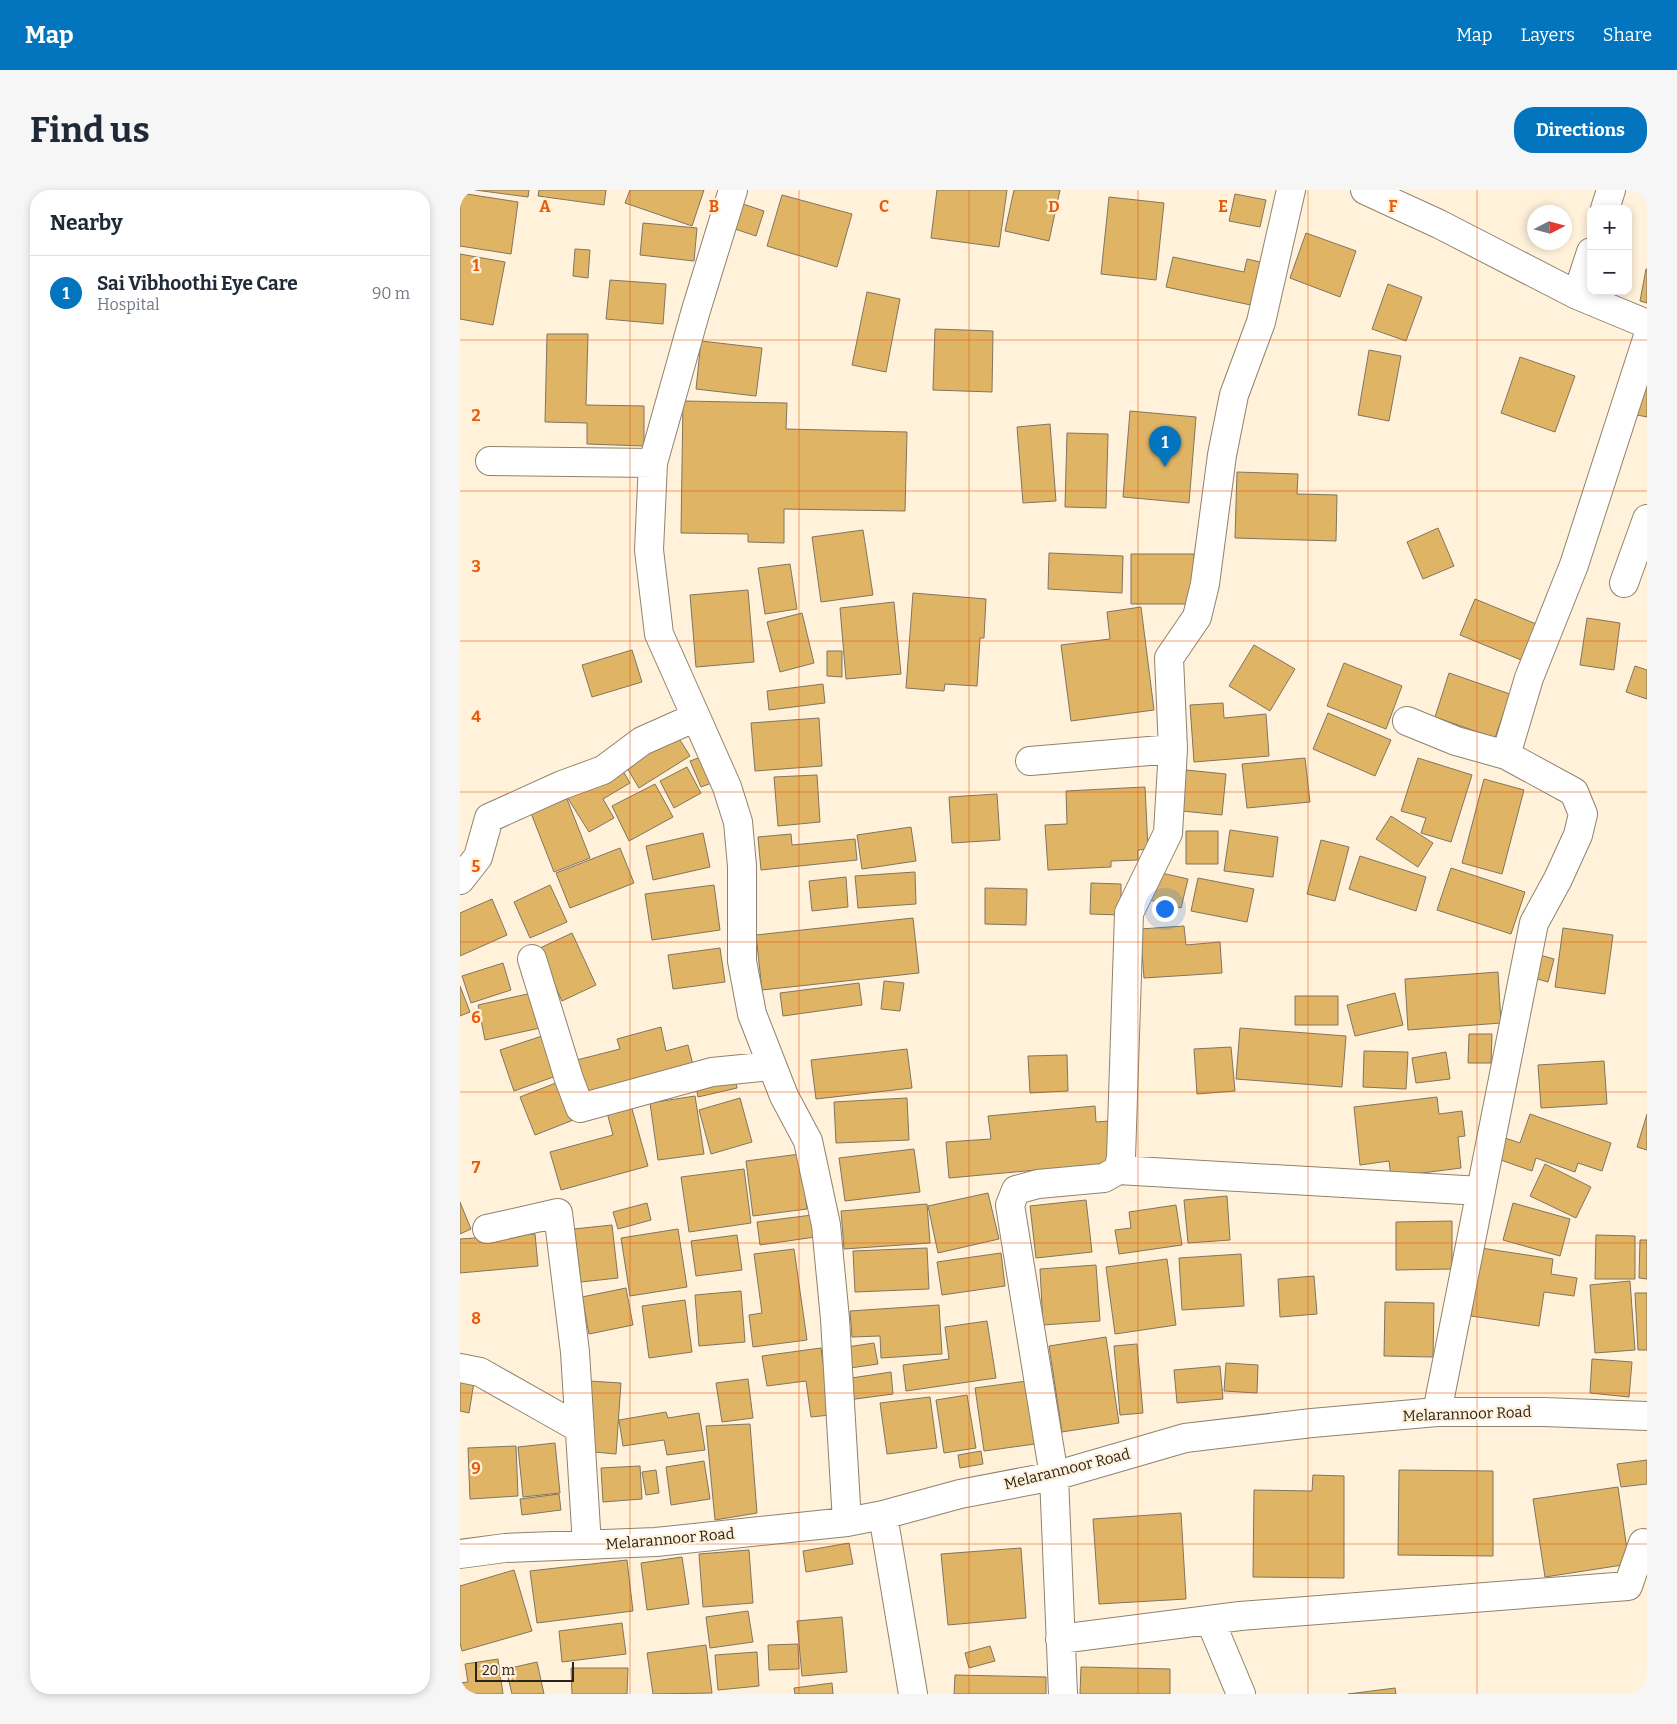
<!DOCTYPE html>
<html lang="en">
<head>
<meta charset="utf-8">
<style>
  body { margin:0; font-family:Bitter,serif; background:#f6f6f7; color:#1f2937 }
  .controls { position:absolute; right:15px; top:15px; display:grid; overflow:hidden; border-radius:10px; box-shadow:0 2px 8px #0003 }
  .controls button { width:45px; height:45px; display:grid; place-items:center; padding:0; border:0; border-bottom:1px solid #e0e1e3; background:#fff; color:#1f2937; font:25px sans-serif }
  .compass { position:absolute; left:1067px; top:15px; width:45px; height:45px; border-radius:50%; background:#fff; box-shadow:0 2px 8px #0003; rotate:84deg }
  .scale { position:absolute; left:15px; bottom:12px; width:99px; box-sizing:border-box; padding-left:5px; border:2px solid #28231b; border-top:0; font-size:14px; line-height:18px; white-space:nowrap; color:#28231b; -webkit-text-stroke:4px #fff1da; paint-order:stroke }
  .you { position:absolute; left:704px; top:718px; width:18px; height:18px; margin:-12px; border:4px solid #fff; border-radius:50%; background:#1a73e8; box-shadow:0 0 0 8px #1a73e833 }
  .badge { display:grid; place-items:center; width:32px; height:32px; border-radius:50%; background:#0374be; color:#fff; font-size:16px; font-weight:700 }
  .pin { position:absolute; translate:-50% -41px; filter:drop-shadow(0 1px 2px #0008) }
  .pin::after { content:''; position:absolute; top:26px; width:18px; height:15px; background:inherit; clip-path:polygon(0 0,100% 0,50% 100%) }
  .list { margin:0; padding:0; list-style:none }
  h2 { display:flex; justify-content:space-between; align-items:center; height:65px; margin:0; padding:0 20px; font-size:21px }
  h2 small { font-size:16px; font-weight:400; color:#747a83 }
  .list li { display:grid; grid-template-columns:32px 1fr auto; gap:15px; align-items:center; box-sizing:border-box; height:75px; padding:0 20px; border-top:1px solid #e0e1e3 }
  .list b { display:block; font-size:19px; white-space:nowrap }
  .list p { margin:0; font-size:16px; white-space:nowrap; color:#747a83 }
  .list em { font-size:16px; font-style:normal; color:#747a83 }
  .map { position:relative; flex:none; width:1187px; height:1504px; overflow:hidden; border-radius:20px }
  header { display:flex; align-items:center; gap:30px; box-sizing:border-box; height:70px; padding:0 25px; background:#0374be; color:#fff }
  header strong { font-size:24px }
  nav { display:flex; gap:28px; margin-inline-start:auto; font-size:18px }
  .intro { display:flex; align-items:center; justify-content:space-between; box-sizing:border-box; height:120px; padding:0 30px }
  h1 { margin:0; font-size:35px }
  .button { padding:12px 22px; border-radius:20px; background:#0374be; color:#fff; font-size:18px; font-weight:700 }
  main { display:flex; gap:30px; padding:0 30px }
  aside { flex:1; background:#fff; border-radius:20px; box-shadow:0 2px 8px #0003 }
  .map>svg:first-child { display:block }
</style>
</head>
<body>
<header>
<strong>Map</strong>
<nav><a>Map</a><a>Layers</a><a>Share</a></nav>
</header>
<div class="intro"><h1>Find us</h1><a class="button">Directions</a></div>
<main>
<aside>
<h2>Nearby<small></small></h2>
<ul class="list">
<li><span class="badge">1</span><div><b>Sai Vibhoothi Eye Care</b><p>Hospital</p></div><em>90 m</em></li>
</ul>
</aside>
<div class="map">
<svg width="1187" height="1504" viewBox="0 0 1187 1504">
  <rect width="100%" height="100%" fill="#fff1da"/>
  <!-- building -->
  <path fill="#dfb465" stroke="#817560" d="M 15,0 L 69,0 L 68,7 Z
    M 79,0 L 146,0 L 144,15 L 78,6 Z
    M 170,0 L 244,0 L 232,36 L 165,13 Z
    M 477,0 L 547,0 L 539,57 L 471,48 Z
    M 554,0 L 600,0 L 589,51 L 545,41 Z
    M 0,3 L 58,12 L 51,64 L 0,56 Z
    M 775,4 L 806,10 L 800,37 L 769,31 Z
    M 322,5 L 392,24 L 377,77 L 307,56 Z
    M 649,7 L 704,13 L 696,90 L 641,84 Z
    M 283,14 L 304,21 L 296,46 L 275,39 Z
    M 183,33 L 237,38 L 234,71 L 180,65 Z
    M 846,43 L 896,61 L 880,107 L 830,88 Z
    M 115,59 L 130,60 L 128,88 L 113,86 Z
    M 0,64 L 45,72 L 33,135 L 0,129 Z
    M 713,67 L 784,82 L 787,69 L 809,74 L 800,117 L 706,97 Z
    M 1186,79 L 1187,79 L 1187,113 L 1180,111 Z
    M 150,90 L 206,94 L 203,134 L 146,129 Z
    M 928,94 L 962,107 L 946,151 L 912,139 Z
    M 407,102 L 440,109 L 426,182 L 392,175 Z
    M 475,139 L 533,141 L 532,202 L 473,200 Z
    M 87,144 L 128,144 L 126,215 L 184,216 L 184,256 L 127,254 L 127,233 L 85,232 Z
    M 241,151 L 302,158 L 296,206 L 236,199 Z
    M 909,160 L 941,166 L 929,231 L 898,225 Z
    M 1060,167 L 1115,186 L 1095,242 L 1041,223 Z
    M 1187,185 L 1187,227 L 1177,225 Z
    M 223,211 L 327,213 L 326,239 L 447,242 L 445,321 L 324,319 L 324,353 L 288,352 L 288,344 L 221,343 Z
    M 670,221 L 736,227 L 729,313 L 663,307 Z
    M 590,234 L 596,311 L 563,313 L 557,237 Z
    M 607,243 L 648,244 L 646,318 L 605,317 Z
    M 777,282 L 838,284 L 837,304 L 877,305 L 876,351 L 775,348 Z
    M 978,338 L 994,376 L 963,389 L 947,352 Z
    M 403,340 L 413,405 L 361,412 L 352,347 Z
    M 589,363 L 663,366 L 662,403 L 588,399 Z
    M 671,364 L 734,364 L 735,414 L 671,414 Z
    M 330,374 L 337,419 L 305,424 L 298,378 Z
    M 288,400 L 294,472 L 236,477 L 230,405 Z
    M 453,403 L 526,409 L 524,448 L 520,448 L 517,496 L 485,494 L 484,501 L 446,498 Z
    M 1015,409 L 1081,436 L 1066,472 L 1000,445 Z
    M 434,412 L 441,484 L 386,489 L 380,418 Z
    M 681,417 L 694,520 L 611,531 L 601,455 L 650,449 L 647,422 Z
    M 342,423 L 354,473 L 320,482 L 307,432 Z
    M 1127,428 L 1160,433 L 1154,480 L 1120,475 Z
    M 794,455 L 835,479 L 810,521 L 769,496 Z
    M 172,460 L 182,492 L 132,507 L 122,475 Z
    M 367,461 L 382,461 L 382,487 L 367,486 Z
    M 884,473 L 942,496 L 926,539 L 867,516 Z
    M 1175,476 L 1187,480 L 1187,509 L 1166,502 Z
    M 989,483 L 1050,504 L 1035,548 L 975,527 Z
    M 363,494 L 365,513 L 309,520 L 307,501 Z
    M 763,513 L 764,528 L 806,524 L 809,566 L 734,572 L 730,515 Z
    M 868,523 L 931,550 L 915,586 L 853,559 Z
    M 359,528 L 362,576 L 295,581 L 291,533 Z
    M 215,542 L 230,566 L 179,598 L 164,573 Z
    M 246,565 L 257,591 L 241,597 L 230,571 Z
    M 845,568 L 850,612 L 787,618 L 782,574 Z
    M 958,568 L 1012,585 L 991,652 L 961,643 L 966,628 L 941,621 Z
    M 160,576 L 170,593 L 143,609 L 154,628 L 129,642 L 107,607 Z
    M 227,577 L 241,603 L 214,618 L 200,591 Z
    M 726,580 L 766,584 L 762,625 L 722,621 Z
    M 357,585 L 360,632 L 318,636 L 314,587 Z
    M 1024,589 L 1064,600 L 1042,684 L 1002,673 Z
    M 195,594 L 213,627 L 169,651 L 152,616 Z
    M 685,597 L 688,659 L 678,660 L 678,670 L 651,671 L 651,677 L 588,680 L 585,635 L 607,634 L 606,601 Z
    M 105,604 L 130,668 L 94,682 L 69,618 Z
    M 537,604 L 540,650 L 492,653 L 489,607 Z
    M 931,626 L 973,653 L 958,677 L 916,649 Z
    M 451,637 L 456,671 L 402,679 L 397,645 Z
    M 770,640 L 818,647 L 813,687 L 764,681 Z
    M 726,641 L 758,641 L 758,674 L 726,674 Z
    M 243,643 L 250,677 L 193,690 L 186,656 Z
    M 331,644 L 332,655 L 395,649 L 397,670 L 301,680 L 298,647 Z
    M 861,650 L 889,657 L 875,711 L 847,704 Z
    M 160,658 L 174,693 L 110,718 L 96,683 Z
    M 900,666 L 966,687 L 956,721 L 889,699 Z
    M 991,678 L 1065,702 L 1051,744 L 977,720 Z
    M 455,682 L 456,714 L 398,718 L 395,686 Z
    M 697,682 L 728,689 L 721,718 L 690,710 Z
    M 386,687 L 388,717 L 352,721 L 349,691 Z
    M 738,688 L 794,699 L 787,732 L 731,721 Z
    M 631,693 L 661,694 L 661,725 L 630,724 Z
    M 90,695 L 107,732 L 70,748 L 54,712 Z
    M 254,695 L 260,740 L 192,750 L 185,704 Z
    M 525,698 L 567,699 L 566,735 L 525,734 Z
    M 32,709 L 47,745 L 0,766 L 0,723 Z
    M 453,728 L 459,783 L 302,800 L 296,745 Z
    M 724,736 L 726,755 L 760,752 L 762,783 L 684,788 L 680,739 Z
    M 1103,738 L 1153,745 L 1145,804 L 1095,797 Z
    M 112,743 L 136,795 L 102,811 L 78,759 Z
    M 260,758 L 265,792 L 213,799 L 208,765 Z
    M 1073,763 L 1094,769 L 1088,792 L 1067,786 Z
    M 43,773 L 51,800 L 11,813 L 2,786 Z
    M 1038,782 L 1041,833 L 948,840 L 945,789 Z
    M 424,791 L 444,793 L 440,821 L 421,819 Z
    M 399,793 L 402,815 L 323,826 L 320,803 Z
    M 0,796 L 10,822 L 0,826 Z
    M 72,803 L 80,838 L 25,850 L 18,815 Z
    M 935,803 L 943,835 L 895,846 L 887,815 Z
    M 835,806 L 878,806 L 878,835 L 835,835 Z
    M 201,837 L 206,861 L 228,855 L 235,883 L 119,912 L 109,872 L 160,859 L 157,849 Z
    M 780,838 L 886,846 L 882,897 L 776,889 Z
    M 1009,844 L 1032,844 L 1031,873 L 1008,873 Z
    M 85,845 L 99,885 L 54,901 L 40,860 Z
    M 771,857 L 775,901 L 737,904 L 734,859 Z
    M 447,859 L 452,898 L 356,909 L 351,870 Z
    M 904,861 L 948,862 L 946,899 L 903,897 Z
    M 986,862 L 990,889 L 956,893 L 952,868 Z
    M 607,865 L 608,901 L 570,903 L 568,866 Z
    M 1144,871 L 1147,914 L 1081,918 L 1078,875 Z
    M 274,883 L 277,898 L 238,907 L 235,892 Z
    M 106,889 L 121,927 L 75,945 L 60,907 Z
    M 235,906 L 244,964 L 198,970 L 190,913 Z
    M 977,907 L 979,924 L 1002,921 L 1005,946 L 998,947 L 1001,978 L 931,987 L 929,971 L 900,975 L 894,917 Z
    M 169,908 L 188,976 L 101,1000 L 90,962 L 153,945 L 145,915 Z
    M 280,908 L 292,952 L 251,964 L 239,920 Z
    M 447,908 L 449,950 L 376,953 L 374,912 Z
    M 635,916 L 636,932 L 649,931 L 653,973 L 489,988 L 486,952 L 531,949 L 528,926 Z
    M 1070,924 L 1151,953 L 1142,981 L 1118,973 L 1115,982 L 1076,968 L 1072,981 L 1038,969 L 1045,948 L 1060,953 Z
    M 1187,924 L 1187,960 L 1177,957 Z
    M 454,959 L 460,1002 L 385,1011 L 379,968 Z
    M 340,964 L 347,1019 L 293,1026 L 286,971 Z
    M 1085,974 L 1131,997 L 1116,1028 L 1070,1006 Z
    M 284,979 L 291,1033 L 229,1042 L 221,987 Z
    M 528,1003 L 539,1049 L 478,1063 L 468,1016 Z
    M 767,1006 L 770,1050 L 728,1053 L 724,1010 Z
    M 626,1010 L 632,1062 L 576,1068 L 570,1016 Z
    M 0,1012 L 11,1039 L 0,1044 Z
    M 187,1013 L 191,1030 L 158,1039 L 153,1022 Z
    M 1053,1013 L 1110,1029 L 1100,1066 L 1043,1050 Z
    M 467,1014 L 470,1053 L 384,1059 L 381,1021 Z
    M 716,1015 L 722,1055 L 659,1064 L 655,1040 L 671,1038 L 669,1022 Z
    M 352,1025 L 355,1047 L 300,1055 L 297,1032 Z
    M 992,1031 L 992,1079 L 936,1080 L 936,1032 Z
    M 152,1035 L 158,1088 L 121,1092 L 114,1039 Z
    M 218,1039 L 227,1097 L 170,1106 L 161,1048 Z
    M 75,1044 L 78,1076 L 0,1083 L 0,1049 Z
    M 277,1045 L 282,1080 L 236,1086 L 231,1051 Z
    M 1136,1045 L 1175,1046 L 1175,1089 L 1135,1089 Z
    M 1180,1050 L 1187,1050 L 1187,1089 L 1179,1088 Z
    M 467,1058 L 469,1099 L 395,1102 L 393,1061 Z
    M 1021,1058 L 1093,1069 L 1091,1084 L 1117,1088 L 1114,1106 L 1084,1102 L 1079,1136 L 1011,1126 Z
    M 334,1059 L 347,1150 L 293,1157 L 289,1125 L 302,1123 L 294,1064 Z
    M 541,1063 L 545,1096 L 482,1105 L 477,1072 Z
    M 781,1064 L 784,1116 L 722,1120 L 719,1068 Z
    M 707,1069 L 716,1135 L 655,1144 L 646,1077 Z
    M 636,1075 L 640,1131 L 583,1135 L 580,1079 Z
    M 854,1086 L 857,1124 L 820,1127 L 818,1089 Z
    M 1170,1091 L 1175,1160 L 1135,1163 L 1130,1095 Z
    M 166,1098 L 173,1135 L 129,1144 L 122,1107 Z
    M 281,1101 L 285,1152 L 239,1156 L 235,1105 Z
    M 1175,1103 L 1187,1103 L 1187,1160 L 1178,1160 Z
    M 225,1110 L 232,1162 L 189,1168 L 182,1116 Z
    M 925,1112 L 974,1113 L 973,1167 L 924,1166 Z
    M 479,1115 L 482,1164 L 421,1168 L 420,1146 L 392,1147 L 390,1121 Z
    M 527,1131 L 536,1188 L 446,1201 L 443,1175 L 489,1169 L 485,1137 Z
    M 646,1147 L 659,1233 L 602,1242 L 589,1156 Z
    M 414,1153 L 418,1174 L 390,1178 L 387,1157 Z
    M 677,1154 L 683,1223 L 660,1225 L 654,1156 Z
    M 361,1158 L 370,1225 L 351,1227 L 346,1191 L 307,1196 L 302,1166 Z
    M 1132,1169 L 1172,1172 L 1169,1207 L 1130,1203 Z
    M 766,1173 L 798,1175 L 797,1203 L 764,1201 Z
    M 760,1176 L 763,1209 L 717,1213 L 714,1180 Z
    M 431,1182 L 433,1204 L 388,1210 L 385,1189 Z
    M 288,1189 L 293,1228 L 262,1232 L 256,1193 Z
    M 0,1190 L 14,1192 L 9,1223 L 0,1221 Z
    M 574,1190 L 582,1253 L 524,1261 L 515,1198 Z
    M 129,1191 L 161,1193 L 156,1264 L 123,1261 Z
    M 507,1205 L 516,1258 L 484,1263 L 476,1210 Z
    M 470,1207 L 477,1258 L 427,1264 L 420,1213 Z
    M 206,1222 L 208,1228 L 239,1223 L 245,1260 L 207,1265 L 204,1250 L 163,1256 L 159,1230 Z
    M 290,1234 L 297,1323 L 255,1330 L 246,1236 Z
    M 95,1253 L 100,1303 L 63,1307 L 58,1257 Z
    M 56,1256 L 58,1306 L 10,1309 L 8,1258 Z
    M 521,1261 L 523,1274 L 500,1278 L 498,1265 Z
    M 1187,1270 L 1187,1294 L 1161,1297 L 1157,1274 Z
    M 244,1271 L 250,1309 L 211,1315 L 206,1277 Z
    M 180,1276 L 182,1309 L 143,1312 L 141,1278 Z
    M 196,1280 L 199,1303 L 186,1305 L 182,1282 Z
    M 939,1280 L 1033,1281 L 1033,1366 L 938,1365 Z
    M 853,1285 L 884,1286 L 884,1388 L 793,1387 L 794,1300 L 852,1301 Z
    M 1158,1297 L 1169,1374 L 1085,1387 L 1073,1309 Z
    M 99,1304 L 101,1320 L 62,1325 L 60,1309 Z
    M 721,1323 L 726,1409 L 639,1414 L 633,1329 Z
    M 389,1353 L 393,1374 L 346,1382 L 343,1361 Z
    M 561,1358 L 566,1428 L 488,1435 L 481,1364 Z
    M 289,1360 L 293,1413 L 243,1417 L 239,1364 Z
    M 222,1367 L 229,1414 L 187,1420 L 181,1373 Z
    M 167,1370 L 173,1421 L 77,1433 L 70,1381 Z
    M 54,1380 L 72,1441 L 2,1461 L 0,1453 L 0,1396 Z
    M 288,1421 L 293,1452 L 250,1458 L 246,1427 Z
    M 382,1427 L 387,1482 L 342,1486 L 337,1431 Z
    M 162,1433 L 166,1464 L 102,1472 L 99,1441 Z
    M 338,1454 L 339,1479 L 309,1480 L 308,1455 Z
    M 246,1455 L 252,1503 L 193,1504 L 187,1463 Z
    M 530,1456 L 535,1471 L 509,1478 L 505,1463 Z
    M 297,1462 L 299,1496 L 258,1500 L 255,1465 Z
    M 38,1469 L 43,1504 L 0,1504 L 0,1493 L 8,1492 L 5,1474 Z
    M 77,1472 L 84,1504 L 52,1504 L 46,1479 Z
    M 621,1477 L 710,1479 L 710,1504 L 620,1504 Z
    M 111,1478 L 168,1478 L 167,1504 L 112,1504 Z
    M 495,1485 L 586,1487 L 586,1504 L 494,1504 Z
    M 372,1493 L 373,1504 L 335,1504 L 334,1498 Z
    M 935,1498 L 936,1504 L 888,1504 Z"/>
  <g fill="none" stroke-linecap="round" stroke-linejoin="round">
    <!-- minor casing -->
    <g stroke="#8f836d" stroke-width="30">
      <path id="minor" d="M 905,0 L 979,34 L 1117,105 L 1187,134
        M 1145,19 L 1151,0
        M 1117,105 L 1131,62
        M 30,271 L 193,273
        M 1164,393 L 1187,329
        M 236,527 L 199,444 L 189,360 L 193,273 L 236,120 L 273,0
        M 947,531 L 996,551 L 1046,565 L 1069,488 L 1114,375 L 1187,149
        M 570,571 L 713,559
        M 0,690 L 18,667 L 29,628 L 102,595 L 143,580 L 182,551 L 236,527 L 267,597 L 278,632 L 282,676 L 282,771 L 292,824 L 324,906 L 348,951 L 366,1035 L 375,1129 L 387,1332
        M 72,769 L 109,889 L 120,918 L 252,882 L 312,876
        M 658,980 L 1021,1001
        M 27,1039 L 98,1023 L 115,1162 L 127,1355
        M 0,1178 L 20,1182 L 119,1238
        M 977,1222 L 1074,733 L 1098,689 L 1118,645 L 1123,624 L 1114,602 L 1046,565
        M 423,1325 L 453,1504
        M 0,1364 L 45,1358 L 196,1352 L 387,1332 L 423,1325 L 500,1304 L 594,1286 L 725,1248 L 852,1233 L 977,1222 L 1084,1222 L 1187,1226
        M 750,1430 L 781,1504
        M 600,1449 L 780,1426 L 1168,1396 L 1183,1353
        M 603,1504 L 594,1286 L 550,1015 L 556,1000 L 578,994 L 644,988 L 658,980 L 661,968 L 669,723 L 708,643 L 713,559 L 709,468 L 737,427 L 745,394 L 762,265 L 774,205 L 801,132 L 831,0"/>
    </g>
    <!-- minor -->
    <use href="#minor" stroke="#fff" stroke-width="28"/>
  </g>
  <!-- grid -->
  <path fill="none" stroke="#e8590c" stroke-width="1" stroke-opacity="0.55" d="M 170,0 L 170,1504M 339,0 L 339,1504M 509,0 L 509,1504M 678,0 L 678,1504M 848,0 L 848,1504M 1017,0 L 1017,1504M 0,150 L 1187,150M 0,301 L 1187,301M 0,451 L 1187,451M 0,602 L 1187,602M 0,752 L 1187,752M 0,902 L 1187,902M 0,1053 L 1187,1053M 0,1203 L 1187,1203M 0,1354 L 1187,1354"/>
  <g text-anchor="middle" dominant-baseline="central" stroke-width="4.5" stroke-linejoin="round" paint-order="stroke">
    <!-- street labels -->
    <g font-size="15" fill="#28231b" stroke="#fff1da">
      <text transform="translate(1007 1224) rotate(-2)">Melarannoor Road</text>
      <text transform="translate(607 1279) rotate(-14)">Melarannoor Road</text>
      <text transform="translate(210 1349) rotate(-5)">Melarannoor Road</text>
    </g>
  </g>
  <g font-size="16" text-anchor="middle" font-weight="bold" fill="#e8590c" stroke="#fff1da" stroke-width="4.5" stroke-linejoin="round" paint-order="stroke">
    <text x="85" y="22">A</text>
    <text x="254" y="22">B</text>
    <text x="424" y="22">C</text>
    <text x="594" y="22">D</text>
    <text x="763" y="22">E</text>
    <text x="933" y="22">F</text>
    <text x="16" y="81">1</text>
    <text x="16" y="231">2</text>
    <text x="16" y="382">3</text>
    <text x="16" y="532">4</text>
    <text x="16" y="682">5</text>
    <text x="16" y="833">6</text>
    <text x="16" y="983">7</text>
    <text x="16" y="1134">8</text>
    <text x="16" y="1284">9</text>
  </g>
</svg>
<div class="controls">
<button>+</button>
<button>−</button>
</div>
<svg class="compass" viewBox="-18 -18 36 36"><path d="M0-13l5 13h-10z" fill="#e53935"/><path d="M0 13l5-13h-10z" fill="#747a83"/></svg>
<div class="scale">20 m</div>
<div class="you"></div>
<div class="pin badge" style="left:705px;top:277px">1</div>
</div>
</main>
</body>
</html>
